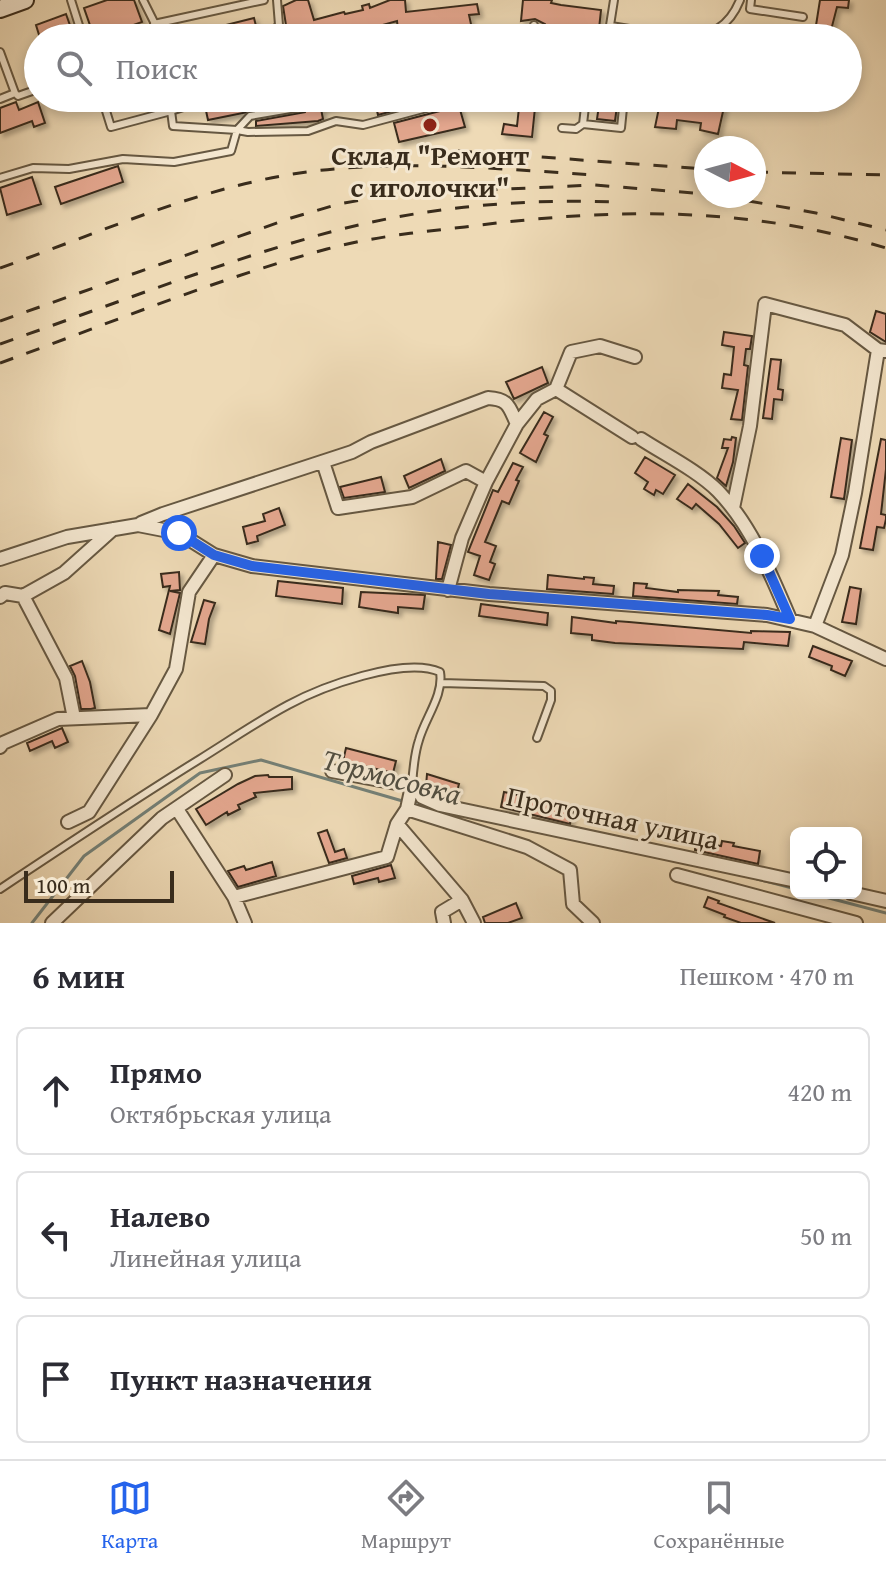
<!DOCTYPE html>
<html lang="ru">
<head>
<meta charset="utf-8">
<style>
  body { margin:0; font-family:"Gentium Book Plus",serif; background:#f7f7f7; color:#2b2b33 }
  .controls { position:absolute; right:24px; bottom:24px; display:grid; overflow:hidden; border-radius:12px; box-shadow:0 4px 12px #0003 }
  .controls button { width:72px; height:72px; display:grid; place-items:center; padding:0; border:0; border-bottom:2px solid #e1e1e2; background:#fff; color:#2b2b33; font:40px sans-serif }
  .compass { position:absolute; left:694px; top:136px; width:72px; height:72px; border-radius:50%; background:#fff; box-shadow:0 4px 12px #0003; rotate:96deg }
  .scale { position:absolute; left:24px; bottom:20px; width:150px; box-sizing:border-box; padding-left:8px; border:4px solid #392c1c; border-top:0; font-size:22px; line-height:28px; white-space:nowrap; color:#392c1c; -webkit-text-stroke:6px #f4e7d0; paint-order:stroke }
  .stop { position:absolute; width:24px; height:24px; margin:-18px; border:6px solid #2563eb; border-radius:50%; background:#fff }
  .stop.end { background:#2563eb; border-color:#fff; box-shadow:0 2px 8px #0008 }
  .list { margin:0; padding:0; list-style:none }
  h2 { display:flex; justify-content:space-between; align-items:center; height:104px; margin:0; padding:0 32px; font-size:34px }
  h2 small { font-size:26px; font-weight:400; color:#7c7c81 }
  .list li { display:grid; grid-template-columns:52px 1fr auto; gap:24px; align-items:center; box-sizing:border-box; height:128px; margin:0 16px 16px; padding:0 16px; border:2px solid #e1e1e2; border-radius:12px }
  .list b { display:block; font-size:30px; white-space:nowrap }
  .list p { margin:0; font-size:26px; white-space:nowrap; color:#7c7c81 }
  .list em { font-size:26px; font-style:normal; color:#7c7c81 }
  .icon { flex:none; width:44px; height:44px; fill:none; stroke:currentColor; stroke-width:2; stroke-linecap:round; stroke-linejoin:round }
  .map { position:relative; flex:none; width:886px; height:923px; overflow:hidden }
  .search { position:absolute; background:#fff; box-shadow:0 4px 12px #0003; left:24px; right:24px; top:24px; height:88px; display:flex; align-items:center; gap:20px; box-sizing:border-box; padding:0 28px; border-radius:44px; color:#7c7c81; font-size:30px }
  .sheet { height:536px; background:#fff }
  nav { display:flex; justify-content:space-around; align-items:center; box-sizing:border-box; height:112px; border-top:2px solid #e1e1e2; background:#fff; font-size:22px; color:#7c7c81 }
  nav a { display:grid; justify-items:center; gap:4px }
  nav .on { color:#2563eb }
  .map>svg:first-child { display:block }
</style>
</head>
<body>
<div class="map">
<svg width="886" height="923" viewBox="0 0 886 923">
  <defs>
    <filter id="shadow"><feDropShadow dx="3.5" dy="3.5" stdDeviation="2" flood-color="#0004"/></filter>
  </defs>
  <rect width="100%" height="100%" fill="#eedab6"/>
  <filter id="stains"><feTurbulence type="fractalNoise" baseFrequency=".0025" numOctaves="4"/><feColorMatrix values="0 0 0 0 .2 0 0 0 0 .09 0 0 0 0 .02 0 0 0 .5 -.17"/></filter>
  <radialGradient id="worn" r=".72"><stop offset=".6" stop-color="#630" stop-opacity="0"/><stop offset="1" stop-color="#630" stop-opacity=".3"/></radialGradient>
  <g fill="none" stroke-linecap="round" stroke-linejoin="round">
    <!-- stream -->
    <path stroke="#748178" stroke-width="3" d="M 413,804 L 515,827
      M 757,879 L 796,889
      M 810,893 L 886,913
      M 32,923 L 84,856 L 200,773 L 261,760 L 406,802"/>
  </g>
  <!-- building -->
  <path fill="#e4a78f" stroke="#392c1c" stroke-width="2" filter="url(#shadow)" d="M 107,0 L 134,0 L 142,22 L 100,37 L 95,26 L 91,28 L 84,8 Z
    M 296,0 L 308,0 L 314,20 L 344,12 L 345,14 L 363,10 L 362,6 L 369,4 L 370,8 L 390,0 L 405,0 L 406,12 L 477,4 L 479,14 L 469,15 L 474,38 L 399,38 L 397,21 L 350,34 L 349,28 L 311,38 L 288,38 L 283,6 Z
    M 523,0 L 552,0 L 551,3 L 561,5 L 601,10 L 598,38 L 544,38 L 545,24 L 535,19 L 521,21 Z
    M 820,0 L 849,0 L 848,8 L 837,7 L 829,38 L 814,38 Z
    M 66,14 L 73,34 L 63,38 L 40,38 L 36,25 Z
    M 254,18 L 257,30 L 248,33 L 246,38 L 186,38 L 186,35 Z
    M 237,98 L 354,98 L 354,102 L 321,109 L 323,119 L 318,121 L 256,126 L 256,121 L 305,112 L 308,105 L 302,101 L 208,120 L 205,106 Z
    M 374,98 L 429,98 L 429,101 L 378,115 Z
    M 520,98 L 536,98 L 532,137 L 502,134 L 504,124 L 517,126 Z
    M 600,98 L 618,98 L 615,121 L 597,119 Z
    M 661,98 L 680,98 L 679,105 L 704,108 L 707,98 L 726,98 L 718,134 L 700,130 L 701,123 L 677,120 L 676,129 L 655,127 Z
    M 16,102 L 19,110 L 38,102 L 45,123 L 34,127 L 32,121 L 0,133 L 0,108 Z
    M 459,106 L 465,127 L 399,142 L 394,123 Z
    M 118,166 L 123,182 L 61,204 L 55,187 Z
    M 32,177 L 41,204 L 7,215 L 0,188 Z
    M 876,311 L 886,314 L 886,342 L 870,332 Z
    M 724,332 L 752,336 L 750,349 L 746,349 L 744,365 L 748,366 L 742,420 L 731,419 L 738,390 L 722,388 L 724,374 L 731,375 L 734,347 L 722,345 Z
    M 771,359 L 781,360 L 778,389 L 783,390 L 782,400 L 774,399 L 772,419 L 763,418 Z
    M 542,367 L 548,383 L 514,399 L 506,382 Z
    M 544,412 L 553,417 L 544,434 L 548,436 L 536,462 L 520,453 Z
    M 732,437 L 736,438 L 733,462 L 726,486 L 717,478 L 728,448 L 722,448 L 724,439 L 731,440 Z
    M 841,438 L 852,440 L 844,499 L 831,497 Z
    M 881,439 L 886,440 L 886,469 L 881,514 L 886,515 L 886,519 L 884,528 L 877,527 L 873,550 L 860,548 Z
    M 645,457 L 675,475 L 663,494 L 656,490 L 654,495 L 644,489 L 648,482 L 635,473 Z
    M 441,459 L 445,471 L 409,488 L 404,476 Z
    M 513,463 L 523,467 L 516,480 L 519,481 L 509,504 L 502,501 L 485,542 L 496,546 L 490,562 L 495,564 L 489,580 L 474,575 L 480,556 L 468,552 L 493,490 L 498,492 Z
    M 381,477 L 385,492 L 344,498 L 340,487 Z
    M 688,484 L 717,507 L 734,526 L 745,543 L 738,548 L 719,524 L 696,504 L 692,509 L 677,499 Z
    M 279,508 L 285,525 L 257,536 L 258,541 L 247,544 L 243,527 L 265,521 L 263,514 Z
    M 438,542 L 451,545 L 442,579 L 436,579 Z
    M 179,572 L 180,590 L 170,591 L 180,593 L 170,634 L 159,630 L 170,586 L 163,587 L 161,574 Z
    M 548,575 L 584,579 L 584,577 L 594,578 L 593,584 L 614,586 L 613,594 L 547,589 Z
    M 278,581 L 343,588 L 342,604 L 276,596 Z
    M 634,583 L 647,584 L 646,588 L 678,592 L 678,590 L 719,591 L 718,595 L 738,597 L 737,604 L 633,596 Z
    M 850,587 L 861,589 L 856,624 L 842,622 Z
    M 361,592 L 425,595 L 423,609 L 398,607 L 398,613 L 359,607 Z
    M 204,600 L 215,603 L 209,619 L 205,644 L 191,642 Z
    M 481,604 L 548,613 L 547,625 L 479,616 Z
    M 572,617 L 616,623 L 616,621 L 629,622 L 751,633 L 751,631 L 790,632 L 788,646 L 744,642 L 743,649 L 615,643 L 592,640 L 592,635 L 571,633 Z
    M 813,646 L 852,661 L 845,676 L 831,670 L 832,666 L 809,657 Z
    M 82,661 L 90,682 L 95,708 L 91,709 L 81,709 L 75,676 L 70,666 Z
    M 62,728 L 68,742 L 55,748 L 52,741 L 30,751 L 27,743 Z
    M 346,748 L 396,761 L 393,773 L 343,761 Z
    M 427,774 L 459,784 L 456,795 L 426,786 Z
    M 268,775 L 269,777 L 292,777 L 292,789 L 254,793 L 256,797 L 238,805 L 240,809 L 228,815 L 227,812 L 206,825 L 196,809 L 238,784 L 255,776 Z
    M 504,792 L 574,807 L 570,824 L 501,807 Z
    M 327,830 L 335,852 L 344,849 L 347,858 L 329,863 L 318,833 Z
    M 722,841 L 734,843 L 733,846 L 760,851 L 758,864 L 695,850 L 696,842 L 721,846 Z
    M 272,862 L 276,876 L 238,887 L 228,871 L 244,866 L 246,870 Z
    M 391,865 L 395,878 L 379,882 L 378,878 L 354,884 L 352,876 Z
    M 708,897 L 719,901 L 718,903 L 775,923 L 741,923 L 724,917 L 725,915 L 704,907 Z
    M 516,903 L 522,918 L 508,923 L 485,923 L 483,917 Z"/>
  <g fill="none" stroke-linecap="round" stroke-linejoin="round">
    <!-- service casing -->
    <g stroke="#665842" stroke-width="10">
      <path id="service" d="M 71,0 L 83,38
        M 143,0 L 162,38
        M 751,0 L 750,9 L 803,17
        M 154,24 L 264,0
        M 534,25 L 537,38
        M 611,26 L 684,38
        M 252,38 L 272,32 L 279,25 L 277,0
        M 608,38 L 614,0
        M 685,38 C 712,35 729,27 740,0
        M 0,52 L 15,93 L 0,99
        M 15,93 L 18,96 L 38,89
        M 102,98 L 111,127 L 171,111
        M 211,98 L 171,111 L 173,126 L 237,130 L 250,116 L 302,107
        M 583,124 L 621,128 L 624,98
        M 562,128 L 576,129 L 583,124 L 586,98
        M 0,178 L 33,168 L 69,169 L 123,159 L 174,162 L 231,151 L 237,130 L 248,132 L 308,131 L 336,121 L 363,125 L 464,98
        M 442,683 L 544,686 L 551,691 L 551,700 L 537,738
        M 0,889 C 66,845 132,801 200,759 C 229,741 258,721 288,705 C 321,687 404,656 440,672 C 444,695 425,718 419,740 C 414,755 413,770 412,786"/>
    </g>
    <!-- minor casing -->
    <g stroke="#665842" stroke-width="16">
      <path id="minor" d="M 556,389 L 571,352 L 600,346 L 635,357
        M 641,439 C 664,454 698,471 718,491 C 752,526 771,575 790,619
        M 323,462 L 338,508 L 412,497 L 466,471 L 486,482
        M 733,508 L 750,426 L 765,304 L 845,325 L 878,350 L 886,351
        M 141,523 L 163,514 L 352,452 L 371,442 L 488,398 C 509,399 509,407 517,424
        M 0,559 L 67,537 L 138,525 L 179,533 L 214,555 L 252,566 L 489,594 L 767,615 L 815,626 L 886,659
        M 448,590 L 462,538 L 486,482 L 517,424 L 537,399 L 556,389 L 632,437
        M 23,596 L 66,678 L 74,718
        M 0,597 L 5,593 L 23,596 L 64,573 L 113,529
        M 815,626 L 842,555 L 855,493 L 878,350
        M 0,747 L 3,743 L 58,719 L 151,715 L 176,669 L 189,592 L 214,555
        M 332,771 L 412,786 L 418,789 L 422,797 L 440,805 L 796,881
        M 412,786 L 407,809 L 397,824 L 462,900 L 474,923
        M 177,809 L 234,897 L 245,923
        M 407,809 L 527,847 L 570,870 L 573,904 L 593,923
        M 68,822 L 89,812 L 151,715
        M 677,875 L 856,923
        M 851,893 L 886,901
        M 234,897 L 387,857 L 397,824
        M 52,923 L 162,818 L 225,775
        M 444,923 L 442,912 L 462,900"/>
    </g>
    <!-- secondary casing -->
    <g stroke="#392c1c" stroke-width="20">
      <path id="secondary" d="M 0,9 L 25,0"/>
    </g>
    <!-- service -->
    <use href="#service" stroke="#f4e7d0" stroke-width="6"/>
    <!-- minor -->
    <use href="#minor" stroke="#f4e7d0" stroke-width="12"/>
    <!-- secondary -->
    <use href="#secondary" stroke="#f4e7d0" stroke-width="16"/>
    <!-- rail -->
    <path stroke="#392c1c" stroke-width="3" stroke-dasharray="14 14" stroke-linecap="butt" d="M 430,149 L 706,169
      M 754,172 L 886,175
      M 721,196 L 816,213 L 886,230
      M 0,268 C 102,232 206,184 314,171 C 407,160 502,169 595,175
      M 0,321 L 291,218 L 339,204 L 384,196 L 422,193 L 594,185 L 706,194
      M 0,344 C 103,308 205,268 309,238 C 406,209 514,198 615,202
      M 0,363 C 108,324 216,279 327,249 C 371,237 419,232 465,227 C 610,208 744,205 886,248"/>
  </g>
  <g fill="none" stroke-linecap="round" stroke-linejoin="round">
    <!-- route -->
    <path stroke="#2563eb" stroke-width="10" d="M 179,533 L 214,555 L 252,566 L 489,594 L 767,615 L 790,619 L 762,556"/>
  </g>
  <!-- markers -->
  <circle fill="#8f2418" stroke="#f4e7d0" stroke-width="3" cx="430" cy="125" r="8"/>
  <g text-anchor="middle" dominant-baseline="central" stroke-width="6" stroke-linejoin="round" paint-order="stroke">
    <!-- poi labels -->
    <g font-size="28" font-weight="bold" fill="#392c1c" stroke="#f4e7d0">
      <text x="430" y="154">Склад "Ремонт<tspan x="430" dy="32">с иголочки"</tspan></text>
    </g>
    <!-- street labels -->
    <g font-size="28" fill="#392c1c" stroke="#f4e7d0">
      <text transform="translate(613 817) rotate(12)">Проточная улица</text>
    </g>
    <!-- water labels -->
    <g font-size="30" font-style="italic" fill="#524f42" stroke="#f4e7d0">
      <text transform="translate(392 776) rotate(15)">Тормосовка</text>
    </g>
  </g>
  <rect width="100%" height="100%" filter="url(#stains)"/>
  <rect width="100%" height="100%" fill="url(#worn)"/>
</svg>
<div class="controls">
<button><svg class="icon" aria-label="locate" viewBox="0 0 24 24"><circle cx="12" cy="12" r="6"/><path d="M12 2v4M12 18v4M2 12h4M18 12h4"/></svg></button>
</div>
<svg class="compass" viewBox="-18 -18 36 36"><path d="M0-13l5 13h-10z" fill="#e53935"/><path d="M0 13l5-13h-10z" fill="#7c7c81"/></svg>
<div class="scale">100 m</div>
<div class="stop" style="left:179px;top:533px"></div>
<div class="stop end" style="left:762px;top:556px"></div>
<div class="search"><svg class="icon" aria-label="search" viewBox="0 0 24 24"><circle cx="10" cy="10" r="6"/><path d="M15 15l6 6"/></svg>Поиск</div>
</div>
<section class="sheet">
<h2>6 мин<small>Пешком · 470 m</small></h2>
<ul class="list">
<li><svg class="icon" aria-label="ahead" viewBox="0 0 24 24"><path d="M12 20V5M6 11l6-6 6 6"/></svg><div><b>Прямо</b><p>Октябрьская улица</p></div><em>420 m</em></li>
<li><svg class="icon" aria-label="left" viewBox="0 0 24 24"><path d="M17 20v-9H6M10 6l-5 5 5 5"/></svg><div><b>Налево</b><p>Линейная улица</p></div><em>50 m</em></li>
<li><svg class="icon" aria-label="arrive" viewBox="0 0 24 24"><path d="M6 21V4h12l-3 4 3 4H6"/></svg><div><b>Пункт назначения</b></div></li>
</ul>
</section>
<nav>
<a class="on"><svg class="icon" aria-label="map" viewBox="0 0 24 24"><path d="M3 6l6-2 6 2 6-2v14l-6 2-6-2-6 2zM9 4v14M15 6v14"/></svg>Карта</a>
<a><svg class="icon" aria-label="directions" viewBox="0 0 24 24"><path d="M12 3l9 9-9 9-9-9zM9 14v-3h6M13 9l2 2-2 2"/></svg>Маршрут</a>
<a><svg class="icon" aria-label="saved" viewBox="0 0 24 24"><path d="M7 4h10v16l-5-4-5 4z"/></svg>Сохранённые</a>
</nav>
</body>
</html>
